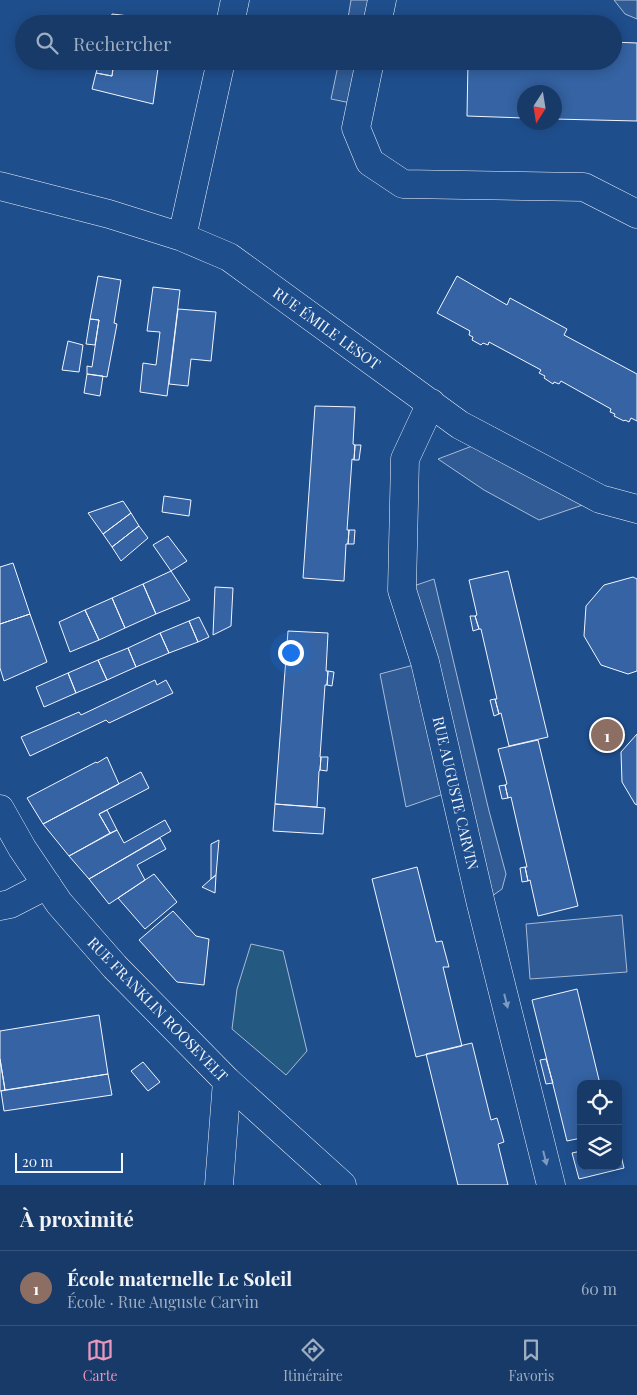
<!DOCTYPE html>
<html lang="fr">
<head>
<meta charset="utf-8">
<style>
  body { margin:0; font-family:"Playfair Display",serif; background:#244571; color:#f1f3f6 }
  .controls { position:absolute; right:15px; bottom:15px; display:grid; overflow:hidden; border-radius:10px; box-shadow:0 2px 12px #0003 }
  .controls button { width:45px; height:45px; display:grid; place-items:center; padding:0; border:0; border-bottom:1px solid #36547d; background:#173a69; color:#f1f3f6; font:25px sans-serif }
  .compass { position:absolute; left:517px; top:85px; width:45px; height:45px; border-radius:50%; background:#173a69; box-shadow:0 2px 12px #0003; rotate:192deg }
  .scale { position:absolute; left:15px; bottom:12px; width:108px; box-sizing:border-box; padding-left:5px; border:2px solid #f2f6ff; border-top:0; font-size:14px; line-height:18px; white-space:nowrap; color:#f2f6ff; -webkit-text-stroke:4px #1f4e8c; paint-order:stroke }
  .you { position:absolute; left:290px; top:652px; width:18px; height:18px; margin:-12px; border:4px solid #fff; border-radius:50%; background:#1a73e8; box-shadow:0 0 0 8px #1a73e833 }
  .badge { display:grid; place-items:center; width:32px; height:32px; border-radius:50%; background:#e797bd; color:#fff; font-size:16px; font-weight:700 }
  .pin { position:absolute; translate:-50% -50%; border:2px solid #fff; box-shadow:0 1px 5px #0006 }
  .list { margin:0; padding:0; list-style:none }
  h2 { display:flex; justify-content:space-between; align-items:center; height:65px; margin:0; padding:0 20px; font-size:21px }
  h2 small { font-size:16px; font-weight:400; color:#9eadc0 }
  .list li { display:grid; grid-template-columns:32px 1fr auto; gap:15px; align-items:center; box-sizing:border-box; height:75px; padding:0 20px; border-top:1px solid #36547d }
  .list b { display:block; font-size:19px; white-space:nowrap }
  .list p { margin:0; font-size:16px; white-space:nowrap; color:#9eadc0 }
  .list em { font-size:16px; font-style:normal; color:#9eadc0 }
  .icon { flex:none; width:28px; height:28px; fill:none; stroke:currentColor; stroke-width:2; stroke-linecap:round; stroke-linejoin:round }
  .map { position:relative; flex:none; width:637px; height:1185px; overflow:hidden }
  .search { position:absolute; background:#173a69; box-shadow:0 2px 12px #0003; left:15px; right:15px; top:15px; height:55px; display:flex; align-items:center; gap:12px; box-sizing:border-box; padding:0 18px; border-radius:28px; color:#9eadc0; font-size:19px }
  .sheet { height:140px; background:#173a69 }
  nav { display:flex; justify-content:space-around; align-items:center; box-sizing:border-box; height:70px; border-top:1px solid #36547d; background:#173a69; font-size:14px; color:#9eadc0 }
  nav a { display:grid; justify-items:center; gap:2px }
  nav .on { color:#e797bd }
  .map>svg:first-child { display:block }
</style>
</head>
<body>
<div class="map">
<svg width="637" height="1185" viewBox="0 0 637 1185">
  <rect width="100%" height="100%" fill="#1f4e8c"/>
  <!-- green -->
  <path fill="#245a82" stroke="#a8bbd7" d="M 251,944 L 283,951 L 307,1051 L 286,1075 L 232,1029 L 237,989 Z"/>
  <!-- parking -->
  <path fill="#305b95" stroke="#a8bbd7" d="M 351,0 L 382,0 L 377,24 L 347,24 Z
    M 614,0 L 637,0 L 637,19 L 625,14 Z
    M 339,61 L 370,61 L 361,105 L 331,99 Z
    M 488,440 L 600,499 L 539,520 L 484,490 L 438,459 Z
    M 434,579 L 489,811 L 506,874 L 502,889 L 481,904 L 455,790 L 406,807 L 380,674 L 425,662 L 402,590 Z
    M 622,915 L 627,972 L 530,979 L 526,924 Z"/>
  <!-- building -->
  <path fill="#3563a3" stroke="#f2f6ff" d="M 112,14 L 121,15 L 119,24 L 110,24 Z
    M 121,15 L 164,21 L 164,24 L 119,24 Z
    M 613,42 L 637,43 L 637,121 L 554,119 L 554,92 L 524,92 L 524,118 L 467,116 L 468,61 L 613,61 Z
    M 100,61 L 114,61 L 112,76 L 96,73 Z
    M 114,61 L 159,61 L 153,104 L 92,89 L 96,73 L 112,76 Z
    M 98,276 L 121,280 L 114,323 L 117,324 L 107,377 L 87,374 L 87,366 L 92,367 L 99,320 L 90,319 Z
    M 457,276 L 507,305 L 510,298 L 567,329 L 564,335 L 637,374 L 637,421 L 631,418 L 629,422 L 625,420 L 624,421 L 614,416 L 615,414 L 610,412 L 611,409 L 561,381 L 559,384 L 554,382 L 553,384 L 544,378 L 545,376 L 539,373 L 541,370 L 489,342 L 488,345 L 483,343 L 481,345 L 472,340 L 473,337 L 469,335 L 470,331 L 437,313 Z
    M 153,287 L 180,290 L 167,396 L 140,392 L 143,363 L 156,365 L 160,332 L 147,331 Z
    M 178,309 L 216,312 L 211,361 L 191,359 L 188,386 L 169,384 Z
    M 90,319 L 99,320 L 95,345 L 86,344 Z
    M 68,341 L 83,345 L 79,372 L 62,370 Z
    M 87,374 L 103,376 L 100,396 L 84,393 Z
    M 315,406 L 355,407 L 353,444 L 355,445 L 354,460 L 352,459 L 347,530 L 349,530 L 348,544 L 346,544 L 344,581 L 303,578 Z
    M 355,445 L 361,445 L 359,460 L 354,460 Z
    M 164,496 L 191,500 L 189,516 L 162,512 Z
    M 123,501 L 131,513 L 103,534 L 88,513 Z
    M 131,513 L 139,526 L 112,547 L 103,534 Z
    M 139,526 L 148,538 L 121,561 L 112,547 Z
    M 349,530 L 355,530 L 354,544 L 348,544 Z
    M 168,536 L 187,561 L 171,571 L 153,545 Z
    M 13,563 L 30,614 L 0,624 L 0,567 Z
    M 171,571 L 190,600 L 156,614 L 143,584 Z
    M 508,571 L 548,737 L 509,746 L 501,713 L 499,714 L 495,699 L 497,699 L 481,629 L 479,629 L 475,616 L 477,615 L 469,580 Z
    M 633,577 L 637,579 L 637,671 L 628,674 L 601,665 L 584,636 L 586,606 L 604,585 Z
    M 143,584 L 156,614 L 125,628 L 112,598 Z
    M 215,587 L 233,588 L 231,626 L 213,635 Z
    M 112,598 L 125,628 L 99,640 L 85,610 Z
    M 85,610 L 99,640 L 70,652 L 59,622 Z
    M 30,614 L 47,662 L 4,681 L 0,668 L 0,624 Z
    M 470,616 L 475,616 L 479,629 L 473,631 Z
    M 199,617 L 209,637 L 198,642 L 189,621 Z
    M 189,621 L 198,642 L 169,653 L 160,633 Z
    M 288,631 L 328,633 L 326,671 L 328,671 L 327,685 L 325,685 L 320,757 L 321,757 L 320,770 L 319,771 L 317,807 L 275,804 Z
    M 160,633 L 169,653 L 136,667 L 128,648 Z
    M 128,648 L 136,667 L 107,680 L 98,660 Z
    M 98,660 L 107,680 L 76,693 L 68,673 Z
    M 328,671 L 334,672 L 332,686 L 327,685 Z
    M 68,673 L 76,693 L 44,707 L 36,687 Z
    M 155,680 L 157,685 L 166,680 L 173,693 L 109,723 L 106,720 L 30,756 L 21,737 L 79,712 L 81,715 Z
    M 495,699 L 499,714 L 494,716 L 490,700 Z
    M 637,734 L 637,805 L 635,804 L 622,782 L 621,752 Z
    M 538,740 L 578,906 L 538,916 L 530,880 L 528,881 L 525,867 L 527,867 L 511,797 L 508,798 L 505,785 L 507,784 L 498,749 Z
    M 107,757 L 119,784 L 43,824 L 27,798 L 96,762 L 97,763 Z
    M 321,757 L 328,757 L 327,771 L 320,770 Z
    M 141,772 L 149,788 L 99,814 L 110,833 L 69,856 L 43,824 Z
    M 505,785 L 508,798 L 502,799 L 499,786 Z
    M 275,804 L 325,808 L 323,834 L 273,831 Z
    M 107,810 L 117,830 L 110,833 L 99,814 Z
    M 165,820 L 171,831 L 89,879 L 69,856 L 117,830 L 124,843 Z
    M 160,838 L 166,849 L 137,865 L 145,880 L 109,904 L 89,879 Z
    M 219,840 L 216,875 L 211,879 L 211,844 Z
    M 417,867 L 436,942 L 442,941 L 449,967 L 443,967 L 462,1046 L 416,1057 L 372,879 Z
    M 525,867 L 528,881 L 522,882 L 520,868 Z
    M 154,874 L 177,902 L 145,929 L 118,898 Z
    M 216,875 L 215,893 L 202,887 L 211,879 Z
    M 173,911 L 196,936 L 209,939 L 204,985 L 177,982 L 139,940 Z
    M 577,989 L 600,1084 L 581,1084 L 581,1138 L 567,1141 L 532,1000 Z
    M 99,1015 L 108,1074 L 5,1090 L 0,1059 L 0,1031 Z
    M 472,1043 L 491,1120 L 497,1118 L 504,1142 L 498,1144 L 508,1185 L 458,1185 L 426,1054 Z
    M 0,1059 L 5,1090 L 0,1091 Z
    M 546,1059 L 553,1083 L 546,1084 L 540,1060 Z
    M 143,1062 L 160,1082 L 148,1091 L 131,1071 Z
    M 108,1074 L 112,1095 L 4,1111 L 1,1091 Z
    M 618,1144 L 624,1168 L 579,1179 L 572,1153 L 581,1151 L 581,1166 L 618,1166 Z"/>
  <g fill="none" stroke-linecap="round" stroke-linejoin="round">
    <!-- minor casing -->
    <g stroke="#f2f6ff" stroke-width="29">
      <path id="minor" d="M 230,24 L 235,0
        M 377,24 L 382,0
        M 370,61 L 356,128 L 370,162 L 403,184 L 584,187 L 637,214
        M 0,186 L 109,214 L 182,237 L 229,257 L 460,425 L 600,499 L 637,509
        M 182,237 L 221,61
        M 431,403 L 405,459 L 402,590 L 425,662 L 481,904 L 551,1185
        M 0,906 L 10,904 L 47,885
        M 219,1185 L 227,1081"/>
    </g>
    <!-- major casing -->
    <g stroke="#f2f6ff" stroke-width="29">
      <path id="major" d="M 0,809 L 22,848 L 59,903 L 115,967 L 227,1081 L 342,1185"/>
    </g>
    <!-- minor -->
    <use href="#minor" stroke="#1f4e8c" stroke-width="28"/>
    <!-- major -->
    <use href="#major" stroke="#1f4e8c" stroke-width="28"/>
  </g>
  <!-- one-way arrows -->
  <defs><path id="oneway-solid" d="M-6-.8H1V-3.2L6.5 0L1 3.2V.8H-6Z" transform="scale(1.25)"/></defs>
  <g fill="#7e9ac0">
    <use href="#oneway-solid" transform="translate(506 1001) rotate(76)"/>
    <use href="#oneway-solid" transform="translate(545 1158) rotate(76)"/>
  </g>
  <g text-anchor="middle" dominant-baseline="central" stroke-width="4" stroke-linejoin="round" paint-order="stroke">
    <!-- street labels -->
    <g font-size="15" fill="#f2f6ff" stroke="#1f4e8c">
      <text transform="translate(327 328) rotate(36)">RUE ÉMILE LESOT</text>
      <text transform="translate(456 793) rotate(77)">RUE AUGUSTE CARVIN</text>
      <text transform="translate(158 1009) rotate(46)">RUE FRANKLIN ROOSEVELT</text>
    </g>
  </g>
</svg>
<div class="controls">
<button><svg class="icon" aria-label="locate" viewBox="0 0 24 24"><circle cx="12" cy="12" r="6"/><path d="M12 2v4M12 18v4M2 12h4M18 12h4"/></svg></button>
<button><svg class="icon" aria-label="layers" viewBox="0 0 24 24"><path d="M12 4l9 5-9 5-9-5zM3 14l9 5 9-5"/></svg></button>
</div>
<svg class="compass" viewBox="-18 -18 36 36"><path d="M0-13l5 13h-10z" fill="#e53935"/><path d="M0 13l5-13h-10z" fill="#9eadc0"/></svg>
<div class="scale">20 m</div>
<div class="you"></div>
<div class="pin badge" style="left:607px;top:735px;background:#8d6e63">1</div>
<div class="search"><svg class="icon" aria-label="search" viewBox="0 0 24 24"><circle cx="10" cy="10" r="6"/><path d="M15 15l6 6"/></svg>Rechercher</div>
</div>
<section class="sheet">
<h2>À proximité<small></small></h2>
<ul class="list">
<li><span class="badge" style="background:#8d6e63">1</span><div><b>École maternelle Le Soleil</b><p>École · Rue Auguste Carvin</p></div><em>60 m</em></li>
</ul>
</section>
<nav>
<a class="on"><svg class="icon" aria-label="map" viewBox="0 0 24 24"><path d="M3 6l6-2 6 2 6-2v14l-6 2-6-2-6 2zM9 4v14M15 6v14"/></svg>Carte</a>
<a><svg class="icon" aria-label="directions" viewBox="0 0 24 24"><path d="M12 3l9 9-9 9-9-9zM9 14v-3h6M13 9l2 2-2 2"/></svg>Itinéraire</a>
<a><svg class="icon" aria-label="saved" viewBox="0 0 24 24"><path d="M7 4h10v16l-5-4-5 4z"/></svg>Favoris</a>
</nav>
</body>
</html>
